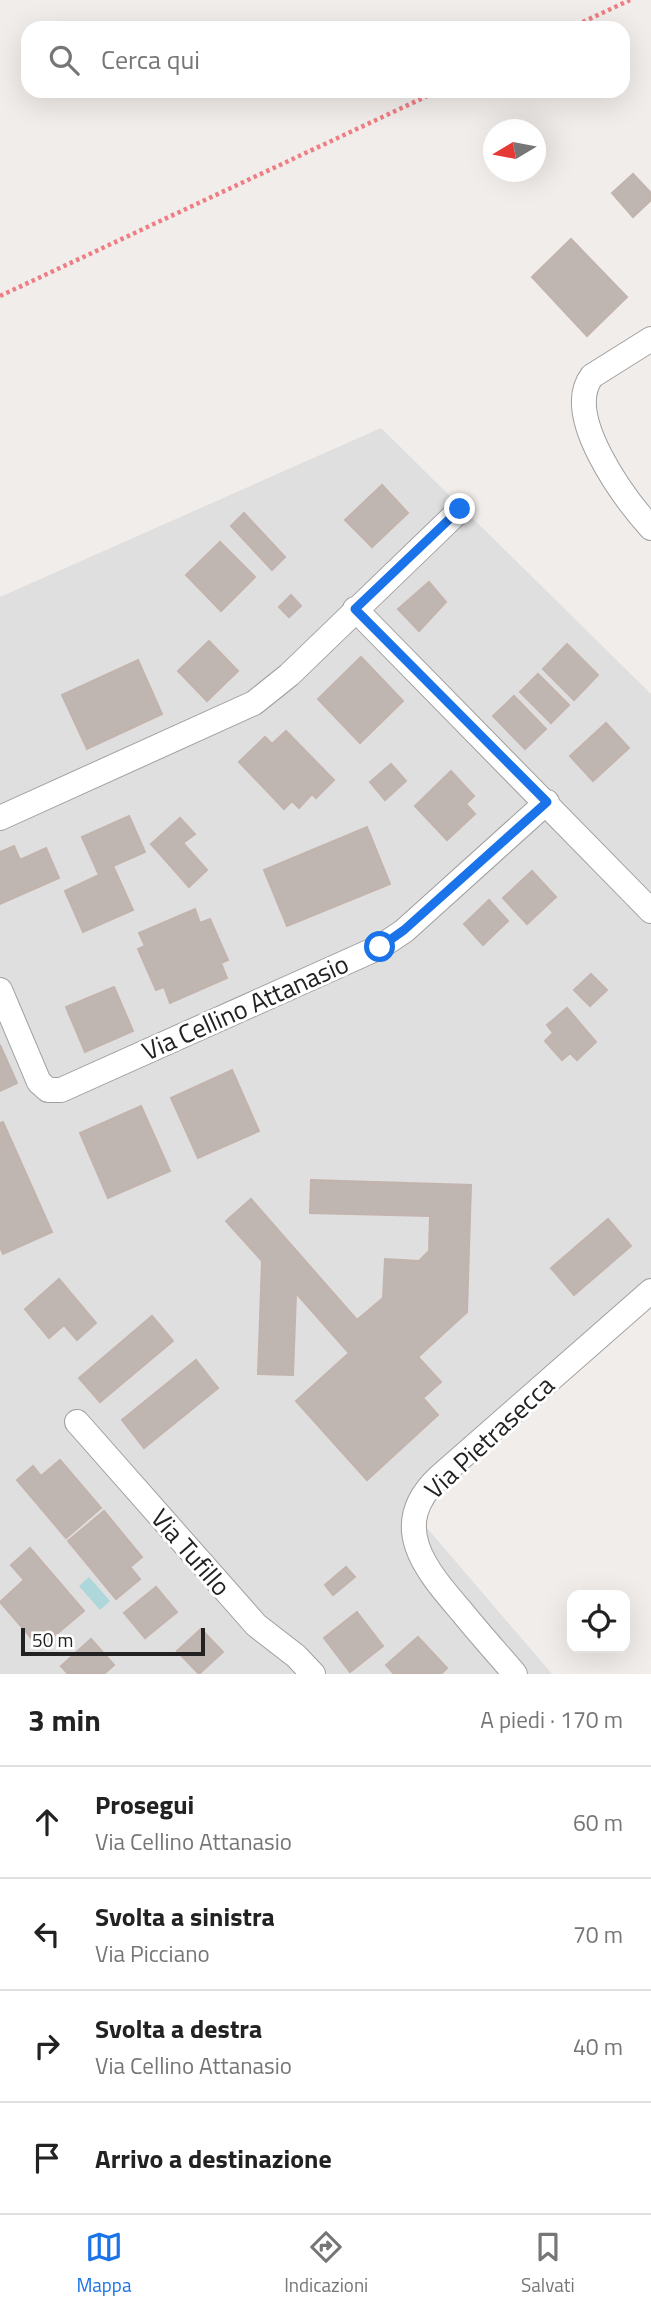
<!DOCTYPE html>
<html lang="it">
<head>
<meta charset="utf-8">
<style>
  body { margin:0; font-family:"Titillium Web",sans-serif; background:#f2f2f2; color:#222 }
  .controls { position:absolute; right:21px; bottom:21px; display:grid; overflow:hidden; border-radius:14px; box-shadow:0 7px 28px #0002 }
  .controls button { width:63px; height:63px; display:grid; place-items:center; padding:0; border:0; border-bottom:2px solid #e0e0e0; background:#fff; color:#222; font:35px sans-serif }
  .compass { position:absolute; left:483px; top:119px; width:63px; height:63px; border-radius:50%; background:#fff; box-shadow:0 7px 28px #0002; rotate:260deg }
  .scale { position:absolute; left:21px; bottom:18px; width:184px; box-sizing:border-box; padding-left:7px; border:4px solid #222; border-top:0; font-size:19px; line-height:24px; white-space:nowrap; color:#222; -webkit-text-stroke:5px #fff; paint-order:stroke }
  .stop { position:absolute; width:21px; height:21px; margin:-16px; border:5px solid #1a73e8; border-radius:50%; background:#fff }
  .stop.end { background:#1a73e8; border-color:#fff; box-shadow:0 2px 7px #0008 }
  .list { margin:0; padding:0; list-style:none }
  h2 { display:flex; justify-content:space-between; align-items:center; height:91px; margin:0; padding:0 28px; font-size:30px }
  h2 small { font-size:23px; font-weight:400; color:#767676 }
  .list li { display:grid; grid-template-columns:46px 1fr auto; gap:21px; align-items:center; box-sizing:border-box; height:112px; padding:0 28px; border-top:2px solid #e0e0e0 }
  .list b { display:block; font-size:26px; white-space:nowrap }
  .list p { margin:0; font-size:23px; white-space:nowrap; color:#767676 }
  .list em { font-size:23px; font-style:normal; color:#767676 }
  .icon { flex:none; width:38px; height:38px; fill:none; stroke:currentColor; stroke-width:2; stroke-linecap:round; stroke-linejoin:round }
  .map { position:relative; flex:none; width:651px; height:1674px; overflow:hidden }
  .search { position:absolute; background:#fff; box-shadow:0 7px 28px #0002; left:21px; right:21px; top:21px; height:77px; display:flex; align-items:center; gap:18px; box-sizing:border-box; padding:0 24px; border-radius:21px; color:#767676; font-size:26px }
  .sheet { height:539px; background:#fff }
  nav { display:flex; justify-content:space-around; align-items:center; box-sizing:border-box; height:98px; border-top:2px solid #e0e0e0; background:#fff; font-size:19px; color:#767676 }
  nav a { display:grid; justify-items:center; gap:4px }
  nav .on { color:#1a73e8 }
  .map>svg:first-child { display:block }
</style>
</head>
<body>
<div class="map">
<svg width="651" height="1674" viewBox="0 0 651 1674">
  <rect width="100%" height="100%" fill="#f1edea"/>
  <!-- residential -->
  <path fill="#e0dfdf" d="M 381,428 L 651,694 L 651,1302 L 410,1508 L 552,1674 L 0,1674 L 0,597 Z"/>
  <!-- water -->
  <path fill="#aed7db" d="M 89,1577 L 110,1601 L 100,1610 L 79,1586 Z"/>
  <!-- building -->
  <path fill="#bfb6b2" stroke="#c2b3ad" stroke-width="2" d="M 633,174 L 651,193 L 651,200 L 633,217 L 612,193 Z
    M 571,239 L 627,297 L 587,336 L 532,277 Z
    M 382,485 L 408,513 L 372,547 L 345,520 Z
    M 244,513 L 285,557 L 272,570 L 231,526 Z
    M 220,542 L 255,577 L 221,611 L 186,575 Z
    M 429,582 L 446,602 L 419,631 L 398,609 Z
    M 291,595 L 301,606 L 289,617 L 279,607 Z
    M 209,641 L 238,671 L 207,701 L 178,671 Z
    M 567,644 L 598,675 L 574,700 L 543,669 Z
    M 361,657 L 403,701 L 360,743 L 318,699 Z
    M 138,660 L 162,714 L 87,749 L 62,695 Z
    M 538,674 L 569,705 L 551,723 L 520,692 Z
    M 514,696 L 546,729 L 525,749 L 493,716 Z
    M 606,723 L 629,748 L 593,781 L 570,756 Z
    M 286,731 L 334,780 L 316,798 L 312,794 L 299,808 L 292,801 L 284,809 L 239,762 L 265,737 L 272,744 Z
    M 391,764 L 406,781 L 385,800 L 370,782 Z
    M 451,771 L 474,796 L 466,804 L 475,814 L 447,840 L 415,806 Z
    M 129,816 L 145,852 L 113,866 L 133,910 L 83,932 L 65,891 L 99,875 L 82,837 Z
    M 180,818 L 195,834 L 183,843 L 207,870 L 189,887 L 151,844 Z
    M 367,827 L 390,884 L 287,926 L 264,870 Z
    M 14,846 L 20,860 L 46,848 L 59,878 L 0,904 L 0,852 Z
    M 532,871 L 556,897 L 527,924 L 503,898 Z
    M 489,900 L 508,921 L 483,945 L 464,924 Z
    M 195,909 L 200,923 L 210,919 L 228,960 L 221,963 L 227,978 L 170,1003 L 164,987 L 156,990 L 138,949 L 145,946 L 139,933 Z
    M 591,974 L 607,990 L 590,1006 L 574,990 Z
    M 114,987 L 133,1031 L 85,1052 L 66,1007 Z
    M 567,1008 L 596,1042 L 577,1060 L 570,1053 L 562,1060 L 545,1041 L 553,1033 L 547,1025 Z
    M 0,1045 L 17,1083 L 0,1091 Z
    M 232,1070 L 259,1131 L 198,1158 L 171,1098 Z
    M 141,1106 L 170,1171 L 108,1198 L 80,1133 Z
    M 3,1122 L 52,1232 L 3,1254 L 0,1247 L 0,1123 Z
    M 311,1180 L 471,1185 L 467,1312 L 418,1357 L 441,1382 L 423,1398 L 438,1415 L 367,1480 L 296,1401 L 349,1353 L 296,1293 L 293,1375 L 258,1374 L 262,1261 L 226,1221 L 251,1199 L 357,1320 L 383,1298 L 385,1259 L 419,1261 L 429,1251 L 430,1216 L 310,1213 Z
    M 608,1219 L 631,1246 L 574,1295 L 551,1268 Z
    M 59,1279 L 96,1323 L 77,1340 L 64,1325 L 49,1338 L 25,1309 Z
    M 152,1316 L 173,1341 L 100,1402 L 79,1378 Z
    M 196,1360 L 218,1388 L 144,1448 L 122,1420 Z
    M 60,1460 L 101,1508 L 66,1538 L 17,1480 L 33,1466 L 41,1476 Z
    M 104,1511 L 142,1557 L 130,1567 L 140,1579 L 116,1599 L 68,1541 Z
    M 30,1548 L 84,1611 L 40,1648 L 0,1602 L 24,1580 L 11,1565 Z
    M 346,1567 L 355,1577 L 333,1595 L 325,1585 Z
    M 156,1587 L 177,1612 L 145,1638 L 124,1613 Z
    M 357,1612 L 383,1646 L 350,1672 L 324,1638 Z
    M 201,1629 L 223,1652 L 199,1674 L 177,1651 Z
    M 418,1637 L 447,1668 L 441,1674 L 394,1674 L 386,1665 Z
    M 91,1639 L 114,1665 L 104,1674 L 68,1674 L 61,1666 Z"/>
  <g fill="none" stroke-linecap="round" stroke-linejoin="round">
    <!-- minor casing -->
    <g stroke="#9f9f9f" stroke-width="26">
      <path id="minor" d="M 651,339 L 592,376 C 562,415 624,498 651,528
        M 355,609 L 651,911
        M 0,818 L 254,703 L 289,675 L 461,509
        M 0,990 L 39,1082 L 48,1090 L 61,1090 L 380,947 L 404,931 L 547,802
        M 77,1422 L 256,1625 L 296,1656 L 313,1674
        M 515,1674 C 497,1653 479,1633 462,1612 C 426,1570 387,1526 439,1477 L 651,1291"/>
    </g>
    <!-- path -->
    <path stroke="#ef7d83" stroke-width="4.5" stroke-dasharray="3.5 3.5" stroke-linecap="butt" d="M 570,28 L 630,0
      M 0,296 L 438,91"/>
    <!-- minor -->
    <use href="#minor" stroke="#fff" stroke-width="24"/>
  </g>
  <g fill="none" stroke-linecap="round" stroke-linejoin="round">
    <!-- route -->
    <path stroke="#1a73e8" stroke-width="9" d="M 380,947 L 404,930 L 547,802 L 355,609 L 460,509"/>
  </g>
  <g text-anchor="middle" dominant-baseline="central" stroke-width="6" stroke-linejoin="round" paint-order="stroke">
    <!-- street labels -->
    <g font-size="26" fill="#222" stroke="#fff">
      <text transform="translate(245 1007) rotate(-24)">Via Cellino Attanasio</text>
      <text transform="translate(489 1437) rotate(-43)">Via Pietrasecca</text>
      <text transform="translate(191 1552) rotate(49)">Via Tufillo</text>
    </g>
  </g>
</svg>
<div class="controls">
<button><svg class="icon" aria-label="locate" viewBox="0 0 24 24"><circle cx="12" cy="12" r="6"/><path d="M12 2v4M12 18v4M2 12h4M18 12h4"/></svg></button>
</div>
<svg class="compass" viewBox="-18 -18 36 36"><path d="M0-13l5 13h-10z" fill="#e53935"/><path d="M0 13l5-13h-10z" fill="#767676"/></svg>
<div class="scale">50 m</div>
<div class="stop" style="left:380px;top:947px"></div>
<div class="stop end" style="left:460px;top:509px"></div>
<div class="search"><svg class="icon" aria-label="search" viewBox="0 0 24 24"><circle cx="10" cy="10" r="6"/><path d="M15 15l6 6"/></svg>Cerca qui</div>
</div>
<section class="sheet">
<h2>3 min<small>A piedi · 170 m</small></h2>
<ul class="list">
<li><svg class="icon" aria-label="ahead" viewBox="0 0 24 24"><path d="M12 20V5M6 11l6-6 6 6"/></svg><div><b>Prosegui</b><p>Via Cellino Attanasio</p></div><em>60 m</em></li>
<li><svg class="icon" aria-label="left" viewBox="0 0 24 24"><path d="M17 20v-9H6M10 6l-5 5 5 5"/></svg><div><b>Svolta a sinistra</b><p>Via Picciano</p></div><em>70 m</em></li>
<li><svg class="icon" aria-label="right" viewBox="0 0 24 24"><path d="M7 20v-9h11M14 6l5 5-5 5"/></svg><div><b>Svolta a destra</b><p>Via Cellino Attanasio</p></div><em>40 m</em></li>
<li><svg class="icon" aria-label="arrive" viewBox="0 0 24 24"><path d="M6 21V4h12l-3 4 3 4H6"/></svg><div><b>Arrivo a destinazione</b></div></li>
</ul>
</section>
<nav>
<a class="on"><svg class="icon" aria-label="map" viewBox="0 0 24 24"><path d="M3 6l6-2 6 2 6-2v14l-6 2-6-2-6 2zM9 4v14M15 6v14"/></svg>Mappa</a>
<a><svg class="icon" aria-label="directions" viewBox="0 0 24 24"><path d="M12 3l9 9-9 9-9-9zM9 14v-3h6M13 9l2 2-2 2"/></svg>Indicazioni</a>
<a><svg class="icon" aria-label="saved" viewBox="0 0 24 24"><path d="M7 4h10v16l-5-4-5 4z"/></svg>Salvati</a>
</nav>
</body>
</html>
